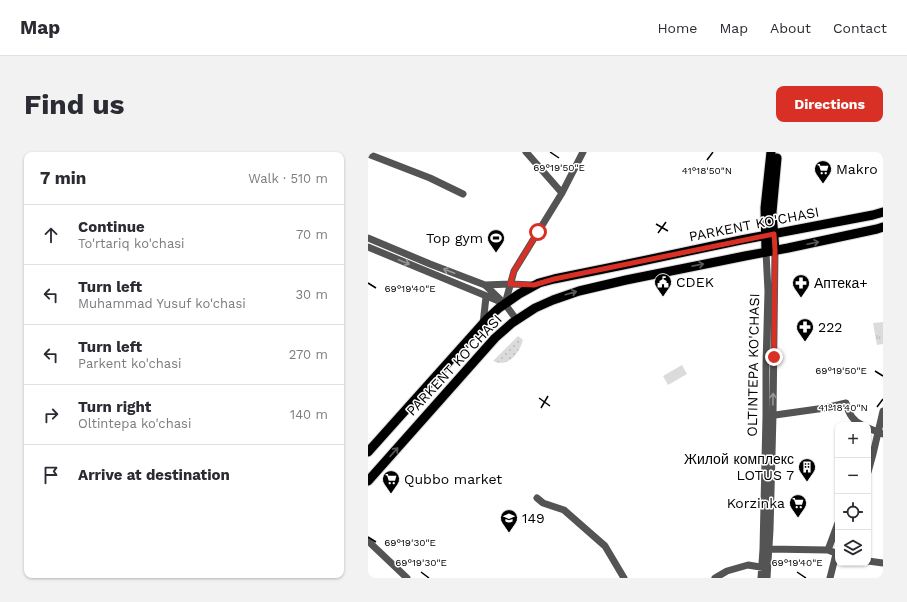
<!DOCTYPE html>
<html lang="en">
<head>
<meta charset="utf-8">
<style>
  body { margin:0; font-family:"Work Sans",sans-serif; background:#f2f2f3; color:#2b2b33 }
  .controls { position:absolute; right:12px; bottom:12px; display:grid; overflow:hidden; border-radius:8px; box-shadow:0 1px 3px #0004 }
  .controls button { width:36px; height:36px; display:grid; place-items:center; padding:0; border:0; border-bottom:1px solid #e1e1e2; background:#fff; color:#2b2b33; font:20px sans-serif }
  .stop { position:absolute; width:12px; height:12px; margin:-9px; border:3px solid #d93025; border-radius:50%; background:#fff }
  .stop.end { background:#d93025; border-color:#fff; box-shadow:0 1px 4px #0008 }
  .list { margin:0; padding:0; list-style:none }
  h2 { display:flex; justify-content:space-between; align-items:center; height:52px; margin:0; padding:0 16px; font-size:17px }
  h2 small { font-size:13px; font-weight:400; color:#7c7c81 }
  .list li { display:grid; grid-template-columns:26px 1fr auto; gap:12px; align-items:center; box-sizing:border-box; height:60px; padding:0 16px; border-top:1px solid #e1e1e2 }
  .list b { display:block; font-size:15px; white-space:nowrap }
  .list p { margin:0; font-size:13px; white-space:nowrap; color:#7c7c81 }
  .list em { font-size:13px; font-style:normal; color:#7c7c81 }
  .icon { flex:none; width:22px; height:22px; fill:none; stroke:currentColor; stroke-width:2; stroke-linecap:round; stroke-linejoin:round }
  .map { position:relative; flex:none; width:515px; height:426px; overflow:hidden; border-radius:8px }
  header { display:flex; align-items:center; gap:24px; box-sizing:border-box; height:56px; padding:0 20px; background:#fff; border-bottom:1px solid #e1e1e2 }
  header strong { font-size:19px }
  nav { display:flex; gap:22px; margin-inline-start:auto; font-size:14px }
  .intro { display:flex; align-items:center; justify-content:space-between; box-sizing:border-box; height:96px; padding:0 24px }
  h1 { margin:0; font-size:28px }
  .button { padding:10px 18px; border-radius:8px; background:#d93025; color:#fff; font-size:14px; font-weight:700 }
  main { display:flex; gap:24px; padding:0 24px }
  aside { flex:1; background:#fff; border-radius:8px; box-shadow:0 1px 3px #0004 }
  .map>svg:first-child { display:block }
</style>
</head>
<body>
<header>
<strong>Map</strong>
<nav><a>Home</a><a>Map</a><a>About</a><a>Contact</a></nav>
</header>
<div class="intro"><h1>Find us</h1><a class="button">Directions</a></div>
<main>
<aside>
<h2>7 min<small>Walk · 510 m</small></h2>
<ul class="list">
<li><svg class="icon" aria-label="ahead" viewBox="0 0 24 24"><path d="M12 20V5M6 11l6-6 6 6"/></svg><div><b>Continue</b><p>To'rtariq ko'chasi</p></div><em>70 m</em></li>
<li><svg class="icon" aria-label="left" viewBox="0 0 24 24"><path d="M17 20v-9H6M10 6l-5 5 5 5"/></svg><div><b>Turn left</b><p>Muhammad Yusuf ko'chasi</p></div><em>30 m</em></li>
<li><svg class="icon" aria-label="left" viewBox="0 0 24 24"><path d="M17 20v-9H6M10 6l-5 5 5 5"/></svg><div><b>Turn left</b><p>Parkent ko'chasi</p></div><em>270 m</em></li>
<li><svg class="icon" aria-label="right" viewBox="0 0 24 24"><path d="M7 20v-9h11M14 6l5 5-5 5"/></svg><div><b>Turn right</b><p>Oltintepa ko'chasi</p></div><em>140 m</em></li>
<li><svg class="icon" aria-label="arrive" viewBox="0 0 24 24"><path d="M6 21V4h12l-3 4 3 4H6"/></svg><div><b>Arrive at destination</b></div></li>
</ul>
</aside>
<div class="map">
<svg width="515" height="426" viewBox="0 0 515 426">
  <defs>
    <pattern id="grass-dots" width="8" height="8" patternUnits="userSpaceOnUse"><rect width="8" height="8" fill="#dbdbdb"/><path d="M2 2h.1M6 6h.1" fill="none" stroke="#bababa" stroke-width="1.8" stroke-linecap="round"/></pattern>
    <pattern id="park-tufts" width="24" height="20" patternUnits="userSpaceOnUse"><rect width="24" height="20" fill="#dbdbdb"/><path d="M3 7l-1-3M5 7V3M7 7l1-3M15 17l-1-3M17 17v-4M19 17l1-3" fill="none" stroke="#bababa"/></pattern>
  </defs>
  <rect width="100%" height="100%" fill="#fff"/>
  <!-- grass -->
  <path fill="url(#grass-dots)" d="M 150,184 L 155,188 C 151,201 141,216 125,209 Z"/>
  <!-- park -->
  <path fill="url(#park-tufts)" d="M 515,170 L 515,192 L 509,193 L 505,171 Z"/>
  <!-- pitch -->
  <path fill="#dbdbdb" d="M 314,213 L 319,222 L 300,233 L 295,224 Z"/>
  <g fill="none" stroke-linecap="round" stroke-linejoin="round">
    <!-- major casing -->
    <g stroke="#dbdbdb" stroke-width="11">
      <path id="major" d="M 407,99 L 404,60 L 409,6
        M 398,100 L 397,56 L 403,0
        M 0,300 L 120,166 L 131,156 L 151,142 L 171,131 L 186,127 L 255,113 L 373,88 L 505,63 L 515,60
        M 0,329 L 127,186 L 144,171 L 167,156 L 185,148 L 211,139 L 258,128 L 377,104 L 420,96 L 509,77 L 515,75"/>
    </g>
    <!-- minor -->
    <path stroke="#545454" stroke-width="7" d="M 158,0 L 194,41
      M 0,2 L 62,26 L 95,42
      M 0,86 L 62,112 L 117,133 L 137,152 L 148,167
      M 0,95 L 133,150
      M 117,133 L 142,132 L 166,133
      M 137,152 L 146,119 L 194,41 L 215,0
      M 115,172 L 118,145
      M 400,264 L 457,256 L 478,251 C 480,260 485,269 494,273
      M 500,276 L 515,282
      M 500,320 L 505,302 L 515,259
      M 169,346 L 175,351 L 196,358 L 237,394 L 256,426
      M 0,389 L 39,426
      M 401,397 L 460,398 L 470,402
      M 460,398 L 470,371
      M 500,409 L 515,411
      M 347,426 L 359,419 L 380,413 L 398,416
      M 393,426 L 395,397 L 398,264 L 398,213 L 400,139 L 398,100
      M 399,426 L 402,378 L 405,263 L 407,99
      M 462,426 L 468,402"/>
    <!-- major -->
    <use href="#major" stroke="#000" stroke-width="9"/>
  </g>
  <!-- one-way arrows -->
  <defs><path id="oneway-shaft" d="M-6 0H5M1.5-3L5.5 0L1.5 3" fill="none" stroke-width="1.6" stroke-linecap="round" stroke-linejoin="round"/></defs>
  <g stroke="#595959">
    <use href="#oneway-shaft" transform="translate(445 91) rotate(-12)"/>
    <use href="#oneway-shaft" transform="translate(330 113) rotate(-11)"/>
    <use href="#oneway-shaft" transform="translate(203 141) rotate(-16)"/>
    <use href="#oneway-shaft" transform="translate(26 300) rotate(-48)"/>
  </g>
  <g stroke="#989898">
    <use href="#oneway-shaft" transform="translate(36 110) rotate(22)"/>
    <use href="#oneway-shaft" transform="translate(81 119) rotate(-159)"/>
    <use href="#oneway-shaft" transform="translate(405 247) rotate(-89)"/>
  </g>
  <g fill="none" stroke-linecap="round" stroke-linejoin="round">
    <!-- route -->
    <path stroke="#d93025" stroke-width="5" d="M 170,80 L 146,119 L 142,132 L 166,133 L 186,127 L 406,82 L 407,98 L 406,205"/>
  </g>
  <!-- ticks -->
  <path fill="none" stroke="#000" stroke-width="1.5" d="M 182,0 L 191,6M 339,8 L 345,0M 288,72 L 300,79M 290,81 L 298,70M 0,131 L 8,136M 507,219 L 515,224M 171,246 L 182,254M 509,255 L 515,247M 173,256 L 180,244M 0,385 L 8,390M 53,420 L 61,426M 429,420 L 438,426"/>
  <!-- icons -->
  <defs>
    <g id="supermarket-pin" transform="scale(0.9)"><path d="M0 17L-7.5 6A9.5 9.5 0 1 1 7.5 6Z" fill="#000" stroke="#fff"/><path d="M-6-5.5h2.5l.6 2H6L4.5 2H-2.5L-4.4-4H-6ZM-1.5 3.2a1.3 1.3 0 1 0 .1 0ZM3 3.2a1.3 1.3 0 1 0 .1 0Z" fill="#fff"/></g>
    <g id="stadium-pin" transform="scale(0.9)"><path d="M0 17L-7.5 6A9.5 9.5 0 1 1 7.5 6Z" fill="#000" stroke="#fff"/><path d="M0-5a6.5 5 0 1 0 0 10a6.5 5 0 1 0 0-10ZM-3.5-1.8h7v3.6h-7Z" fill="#fff"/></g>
    <g id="civic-pin" transform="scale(0.9)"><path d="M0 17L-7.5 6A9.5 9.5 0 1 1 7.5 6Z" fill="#000" stroke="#fff"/><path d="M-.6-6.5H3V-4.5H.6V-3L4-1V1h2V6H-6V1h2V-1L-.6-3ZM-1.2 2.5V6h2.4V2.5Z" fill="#fff"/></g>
    <g id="pharmacy-pin" transform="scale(0.9)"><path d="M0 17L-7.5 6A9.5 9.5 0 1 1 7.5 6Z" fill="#000" stroke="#fff"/><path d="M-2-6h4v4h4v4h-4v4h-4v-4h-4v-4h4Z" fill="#fff"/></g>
    <g id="building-pin" transform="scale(0.9)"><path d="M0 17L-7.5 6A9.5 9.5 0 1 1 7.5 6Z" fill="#000" stroke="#fff"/><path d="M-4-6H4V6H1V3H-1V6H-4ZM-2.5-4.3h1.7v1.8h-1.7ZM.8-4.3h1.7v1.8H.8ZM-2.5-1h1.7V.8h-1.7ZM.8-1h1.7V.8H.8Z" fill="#fff"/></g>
    <g id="school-pin" transform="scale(0.9)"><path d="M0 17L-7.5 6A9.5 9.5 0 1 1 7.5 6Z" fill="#000" stroke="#fff"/><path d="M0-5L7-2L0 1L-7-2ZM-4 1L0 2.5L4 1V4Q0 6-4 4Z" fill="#fff"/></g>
  </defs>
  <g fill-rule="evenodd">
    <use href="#supermarket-pin" x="455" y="17"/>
    <use href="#stadium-pin" x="128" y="86"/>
    <use href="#civic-pin" x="295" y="130"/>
    <use href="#pharmacy-pin" x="433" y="131"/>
    <use href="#pharmacy-pin" x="437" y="175"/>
    <use href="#building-pin" x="439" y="315"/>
    <use href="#supermarket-pin" x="23" y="327"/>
    <use href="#supermarket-pin" x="430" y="351"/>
    <use href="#school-pin" x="141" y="366"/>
  </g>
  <g text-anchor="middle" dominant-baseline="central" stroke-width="3" stroke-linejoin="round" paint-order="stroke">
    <!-- poi labels -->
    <g font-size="14" fill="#000" stroke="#fff" text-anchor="start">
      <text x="468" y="17">Makro</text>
      <text x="115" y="86" text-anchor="end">Top gym</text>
      <text x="308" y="130">CDEK</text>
      <text x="446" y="131">Аптека+</text>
      <text x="450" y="175">222</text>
      <text x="426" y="307" text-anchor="end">Жилой комплекс<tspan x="426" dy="16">LOTUS 7</tspan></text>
      <text x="36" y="327">Qubbo market</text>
      <text x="417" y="351" text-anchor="end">Korzinka</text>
      <text x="154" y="366">149</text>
    </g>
    <!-- street labels -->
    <g font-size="14" fill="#000" stroke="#fff">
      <text transform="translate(386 72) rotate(-11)">PARKENT KO'CHASI</text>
      <text transform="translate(86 213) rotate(-47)">PARKENT KO'CHASI</text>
      <text transform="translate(385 213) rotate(-89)">OLTINTEPA KO'CHASI</text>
    </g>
  </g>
  <g font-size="10" text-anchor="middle" fill="#000" stroke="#fff" stroke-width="3" stroke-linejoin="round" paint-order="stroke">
    <text x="191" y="19">69°19'50"E</text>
    <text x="339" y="22">41°18'50"N</text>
    <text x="42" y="140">69°19'40"E</text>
    <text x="473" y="222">69°19'50"E</text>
    <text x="475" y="259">41°18'40"N</text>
    <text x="42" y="394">69°19'30"E</text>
    <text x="53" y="414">69°19'30"E</text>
    <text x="429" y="414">69°19'40"E</text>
  </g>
</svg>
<div class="controls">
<button>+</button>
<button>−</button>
<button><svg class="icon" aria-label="locate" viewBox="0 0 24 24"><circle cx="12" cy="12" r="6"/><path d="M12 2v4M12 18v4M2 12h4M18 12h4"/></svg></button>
<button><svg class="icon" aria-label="layers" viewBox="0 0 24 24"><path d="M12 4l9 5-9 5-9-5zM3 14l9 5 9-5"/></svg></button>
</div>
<div class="stop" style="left:170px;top:80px"></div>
<div class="stop end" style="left:406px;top:205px"></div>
</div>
</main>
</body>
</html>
